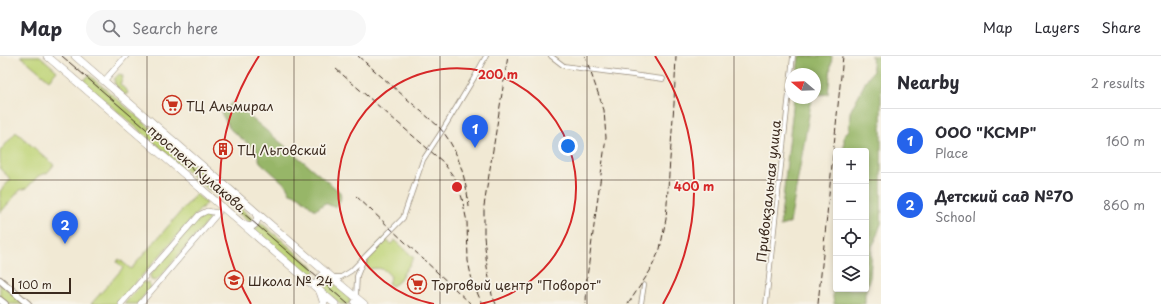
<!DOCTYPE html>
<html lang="en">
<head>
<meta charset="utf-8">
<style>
  body { margin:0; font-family:"Playpen Sans",sans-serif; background:#f7f7f7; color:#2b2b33 }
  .controls { position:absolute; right:12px; bottom:12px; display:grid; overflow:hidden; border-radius:4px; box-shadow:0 2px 6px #0003 }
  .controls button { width:36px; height:36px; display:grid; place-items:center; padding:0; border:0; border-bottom:1px solid #e1e1e2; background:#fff; color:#2b2b33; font:20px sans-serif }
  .compass { position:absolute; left:785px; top:12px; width:36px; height:36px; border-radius:50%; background:#fff; box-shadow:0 2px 6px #0003; rotate:289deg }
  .scale { position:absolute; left:12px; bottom:10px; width:59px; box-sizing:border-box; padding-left:4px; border:2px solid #3b2a1e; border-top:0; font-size:11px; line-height:14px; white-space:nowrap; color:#3b2a1e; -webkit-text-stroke:3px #f7f3e8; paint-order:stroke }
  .you { position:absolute; left:568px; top:90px; width:14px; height:14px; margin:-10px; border:3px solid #fff; border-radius:50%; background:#1a73e8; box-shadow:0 0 0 6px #1a73e833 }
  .badge { display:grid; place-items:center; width:26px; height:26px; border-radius:50%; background:#2563eb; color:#fff; font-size:13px; font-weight:700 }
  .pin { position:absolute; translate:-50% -33px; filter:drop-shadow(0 1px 2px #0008) }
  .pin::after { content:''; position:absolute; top:21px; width:14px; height:12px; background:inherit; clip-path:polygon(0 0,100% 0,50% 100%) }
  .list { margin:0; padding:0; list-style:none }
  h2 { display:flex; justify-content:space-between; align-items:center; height:52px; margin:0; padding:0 16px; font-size:17px }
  h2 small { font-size:13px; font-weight:400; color:#7c7c81 }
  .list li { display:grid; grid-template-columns:26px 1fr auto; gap:12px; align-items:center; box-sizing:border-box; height:64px; padding:0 16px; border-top:1px solid #e1e1e2 }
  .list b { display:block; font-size:15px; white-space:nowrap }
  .list p { margin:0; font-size:13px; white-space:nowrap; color:#7c7c81 }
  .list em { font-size:13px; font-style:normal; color:#7c7c81 }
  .icon { flex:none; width:22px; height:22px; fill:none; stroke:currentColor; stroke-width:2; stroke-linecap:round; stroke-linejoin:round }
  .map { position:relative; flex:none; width:881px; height:248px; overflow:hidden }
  header { display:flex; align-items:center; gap:24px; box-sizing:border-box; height:56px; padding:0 20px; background:#fff; border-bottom:1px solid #e1e1e2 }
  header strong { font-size:19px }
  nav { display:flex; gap:22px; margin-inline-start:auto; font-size:14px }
  .search { width:280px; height:36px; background:#f7f7f7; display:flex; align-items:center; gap:10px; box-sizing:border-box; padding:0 14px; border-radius:22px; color:#7c7c81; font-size:15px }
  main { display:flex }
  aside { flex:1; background:#fff }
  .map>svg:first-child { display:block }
</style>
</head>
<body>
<header>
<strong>Map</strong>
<div class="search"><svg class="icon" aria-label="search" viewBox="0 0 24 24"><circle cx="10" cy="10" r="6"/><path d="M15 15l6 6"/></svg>Search here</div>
<nav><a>Map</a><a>Layers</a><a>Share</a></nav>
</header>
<main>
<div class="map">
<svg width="881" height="248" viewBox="0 0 881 248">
  <rect width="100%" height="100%" fill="#f7f3e8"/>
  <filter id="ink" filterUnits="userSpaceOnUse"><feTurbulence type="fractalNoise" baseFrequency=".025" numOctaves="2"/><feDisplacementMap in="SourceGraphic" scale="8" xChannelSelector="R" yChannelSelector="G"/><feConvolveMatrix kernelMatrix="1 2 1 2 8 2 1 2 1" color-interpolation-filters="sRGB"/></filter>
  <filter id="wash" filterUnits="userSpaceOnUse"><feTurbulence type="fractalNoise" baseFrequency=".012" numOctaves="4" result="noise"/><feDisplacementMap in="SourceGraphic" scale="16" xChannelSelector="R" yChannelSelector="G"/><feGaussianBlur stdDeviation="0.9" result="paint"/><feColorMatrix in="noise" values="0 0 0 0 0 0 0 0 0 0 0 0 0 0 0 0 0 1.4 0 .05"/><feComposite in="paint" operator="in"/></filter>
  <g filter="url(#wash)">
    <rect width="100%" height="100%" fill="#f1e9d4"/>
    <!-- green -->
    <path fill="#bfd478" stroke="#7d7f4b" d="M 21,0 L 40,0 L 57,15 L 49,24 Z
      M 119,18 L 122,19 L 123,21 L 120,28 L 128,36 L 127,38 L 124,39 L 115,29 L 114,23 Z
      M 89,19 L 213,126 L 218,133 L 253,163 L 250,167 L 216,137 L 208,133 L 83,26 Z
      M 16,76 L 54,109 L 47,117 L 38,120 L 27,132 L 20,134 L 0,157 L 0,135 L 11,123 L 0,113 L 0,95 Z
      M 196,138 L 206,147 L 117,248 L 91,248 L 123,212 L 117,206 L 119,203 L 131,213 Z
      M 206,158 L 208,161 L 209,164 L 158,223 L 155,225 L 151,224 L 150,219 L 200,160 Z
      M 260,166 L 314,212 L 315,215 L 313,220 L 307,219 L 253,173 L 257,172 Z
      M 384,182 L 391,188 L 395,184 L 414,202 L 397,227 L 392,230 L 388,227 L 391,221 C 385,213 381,211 370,213 L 366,209 L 368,206 L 366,204 L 367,201 Z
      M 325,223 L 329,223 L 348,240 L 350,244 L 349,248 L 340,248 L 322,231 L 321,226 Z
      M 143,226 L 149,227 L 150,232 L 137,248 L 124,248 Z
      M 0,227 L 24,248 L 8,248 L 0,241 Z"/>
    <!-- forest -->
    <path fill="#97b668" stroke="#697043" d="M 799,0 L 832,0 L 828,38 L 815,39 L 815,18 L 797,18 Z
      M 870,0 L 881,0 L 881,167 L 875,185 L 872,190 L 870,221 L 865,238 L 865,248 L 834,248 C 832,237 832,230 836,220 L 836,233 L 866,233 L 866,95 L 844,95 L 844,79 L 849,74 L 850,56 L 867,23 L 873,15 L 872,0 Z
      M 794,42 L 812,42 L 790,167 L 780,170 Z
      M 232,46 L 340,136 C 342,142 340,148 334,151 L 325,147 L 317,153 L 314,153 L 299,140 L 290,137 L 286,129 L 260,106 L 256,94 L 231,74 L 221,57 Z"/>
  </g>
  <g filter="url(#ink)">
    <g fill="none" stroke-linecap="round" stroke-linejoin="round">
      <!-- minor casing -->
      <g stroke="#968a79" stroke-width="5.5">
        <path id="minor" d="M 551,0 L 564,10 L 663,23
          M 333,221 L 341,221 L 351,215 L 403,162 L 423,104 L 442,75 L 474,22 L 486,0
          M 356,241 L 357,220 L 363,205
          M 641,248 L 644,229
          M 766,248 L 793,0"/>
      </g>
      <!-- tertiary casing -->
      <g stroke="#968a79" stroke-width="6">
        <path id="tertiary" d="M 104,25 L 126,0
          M 121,248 L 199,159 L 207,155 L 218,157
          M 140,248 L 219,156"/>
      </g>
      <!-- secondary casing -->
      <g stroke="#968a79" stroke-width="8">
        <path id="secondary" d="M 0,224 L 28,248
          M 0,244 L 5,248"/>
      </g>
      <!-- primary casing -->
      <g stroke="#968a79" stroke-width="8">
        <path id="primary" d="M 47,0 L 335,248
          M 75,0 L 322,213 L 364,248
          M 244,169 L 251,171 L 255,168 L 258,162 L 255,156
          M 324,248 L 317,227 L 321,220 L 327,219 L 330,220
          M 355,248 L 355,247"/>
      </g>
      <!-- minor -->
      <use href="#minor" stroke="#fff" stroke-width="4"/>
      <!-- tertiary -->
      <use href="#tertiary" stroke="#fff" stroke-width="5"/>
      <!-- secondary -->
      <use href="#secondary" stroke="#fff" stroke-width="6"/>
      <!-- primary -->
      <use href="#primary" stroke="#fff" stroke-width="7"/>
      <!-- tram -->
      <path stroke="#3b2a1e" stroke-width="1" d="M 62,0 L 348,248"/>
      <!-- rail -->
      <path stroke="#3b2a1e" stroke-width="1" stroke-dasharray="6 3" stroke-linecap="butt" d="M 358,0 L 438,70 C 458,91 466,123 469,151
        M 585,0 L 604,54 L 606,82 L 587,221 L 586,248
        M 336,13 L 443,106 L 456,124 L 462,142 L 467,166 L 468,205 L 472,224 L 482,248
        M 356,140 L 471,248
        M 496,248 L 492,239 L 487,211 L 484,180 L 484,150 L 508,0
        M 628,248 L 650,215 L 660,193 L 666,163 L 670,103 L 674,48 L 676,0
        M 818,248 L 843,0"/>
    </g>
  </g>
  <!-- grid -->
  <path fill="none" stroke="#3b2a1e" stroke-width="1" stroke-opacity="0.55" d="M 147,0 L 147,248M 294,0 L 294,248M 440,0 L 440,248M 587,0 L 587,248M 734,0 L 734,248M 0,124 L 836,124M 866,124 L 881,124"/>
  <!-- distance rings -->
  <g fill="none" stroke="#d62828" stroke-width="2">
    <path d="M434 248A119 119 0 1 1 480 248"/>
    <path d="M251 248A237 237 0 0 1 259 0M655 0A237 237 0 0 1 663 248"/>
  </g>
  <!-- icons -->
  <defs>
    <g id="supermarket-ring" transform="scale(1)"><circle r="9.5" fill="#f7f3e8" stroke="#c8321e" stroke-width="1.5"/><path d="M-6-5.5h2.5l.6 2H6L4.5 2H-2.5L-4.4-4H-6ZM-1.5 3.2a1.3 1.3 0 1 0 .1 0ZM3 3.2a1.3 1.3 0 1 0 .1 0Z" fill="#c8321e"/></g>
    <g id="building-ring" transform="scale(1)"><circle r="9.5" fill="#f7f3e8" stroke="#c8321e" stroke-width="1.5"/><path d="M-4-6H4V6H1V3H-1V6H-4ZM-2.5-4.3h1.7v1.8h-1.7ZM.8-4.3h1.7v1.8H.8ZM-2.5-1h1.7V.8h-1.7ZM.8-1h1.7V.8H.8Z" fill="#c8321e"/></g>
    <g id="school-ring" transform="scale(1)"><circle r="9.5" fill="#f7f3e8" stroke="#c8321e" stroke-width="1.5"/><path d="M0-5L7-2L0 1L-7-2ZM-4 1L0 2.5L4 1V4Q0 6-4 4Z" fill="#c8321e"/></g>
  </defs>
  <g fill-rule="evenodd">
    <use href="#supermarket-ring" x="172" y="49"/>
    <use href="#building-ring" x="223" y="93"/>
    <use href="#school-ring" x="234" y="224"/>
    <use href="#supermarket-ring" x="417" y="228"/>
  </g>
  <g text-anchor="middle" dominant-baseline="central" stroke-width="3.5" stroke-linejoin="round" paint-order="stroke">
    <!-- poi labels -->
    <g font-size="13" fill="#3b2a1e" stroke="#f7f3e8" text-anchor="start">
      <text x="186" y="49">ТЦ Альмирал</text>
      <text x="237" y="93">ТЦ Льговский</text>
      <text x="248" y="224">Школа № 24</text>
      <text x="431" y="228">Торговый центр "Поворот"</text>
    </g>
    <!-- street labels -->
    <g font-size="13" fill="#3b2a1e" stroke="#f7f3e8">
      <text transform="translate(197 112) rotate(41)">проспект Кулакова</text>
      <text transform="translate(768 135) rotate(-84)">Привокзальная улица</text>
    </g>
  </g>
  <circle cx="457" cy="131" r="6" fill="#d62828" stroke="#f7f3e8" stroke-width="2"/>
  <g font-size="12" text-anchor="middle" font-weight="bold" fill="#d62828" stroke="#f7f3e8" stroke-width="3.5" stroke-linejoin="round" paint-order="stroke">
    <text x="498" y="23">200 m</text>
    <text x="694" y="135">400 m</text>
  </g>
</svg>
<div class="controls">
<button>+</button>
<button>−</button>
<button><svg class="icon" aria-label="locate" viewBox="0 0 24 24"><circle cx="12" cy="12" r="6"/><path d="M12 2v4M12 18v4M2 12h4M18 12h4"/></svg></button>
<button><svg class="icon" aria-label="layers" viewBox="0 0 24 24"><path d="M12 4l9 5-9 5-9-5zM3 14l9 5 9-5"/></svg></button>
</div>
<svg class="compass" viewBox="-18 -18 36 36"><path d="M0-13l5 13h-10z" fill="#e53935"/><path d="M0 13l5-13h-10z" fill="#7c7c81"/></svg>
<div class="scale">100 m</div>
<div class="you"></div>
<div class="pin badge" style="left:475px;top:92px">1</div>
<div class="pin badge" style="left:65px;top:188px">2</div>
</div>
<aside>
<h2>Nearby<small>2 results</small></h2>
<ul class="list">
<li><span class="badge">1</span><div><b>ООО &quot;КСМР&quot;</b><p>Place</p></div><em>160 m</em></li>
<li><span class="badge">2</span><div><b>Детский сад №70</b><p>School</p></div><em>860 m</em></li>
</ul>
</aside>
</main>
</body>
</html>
